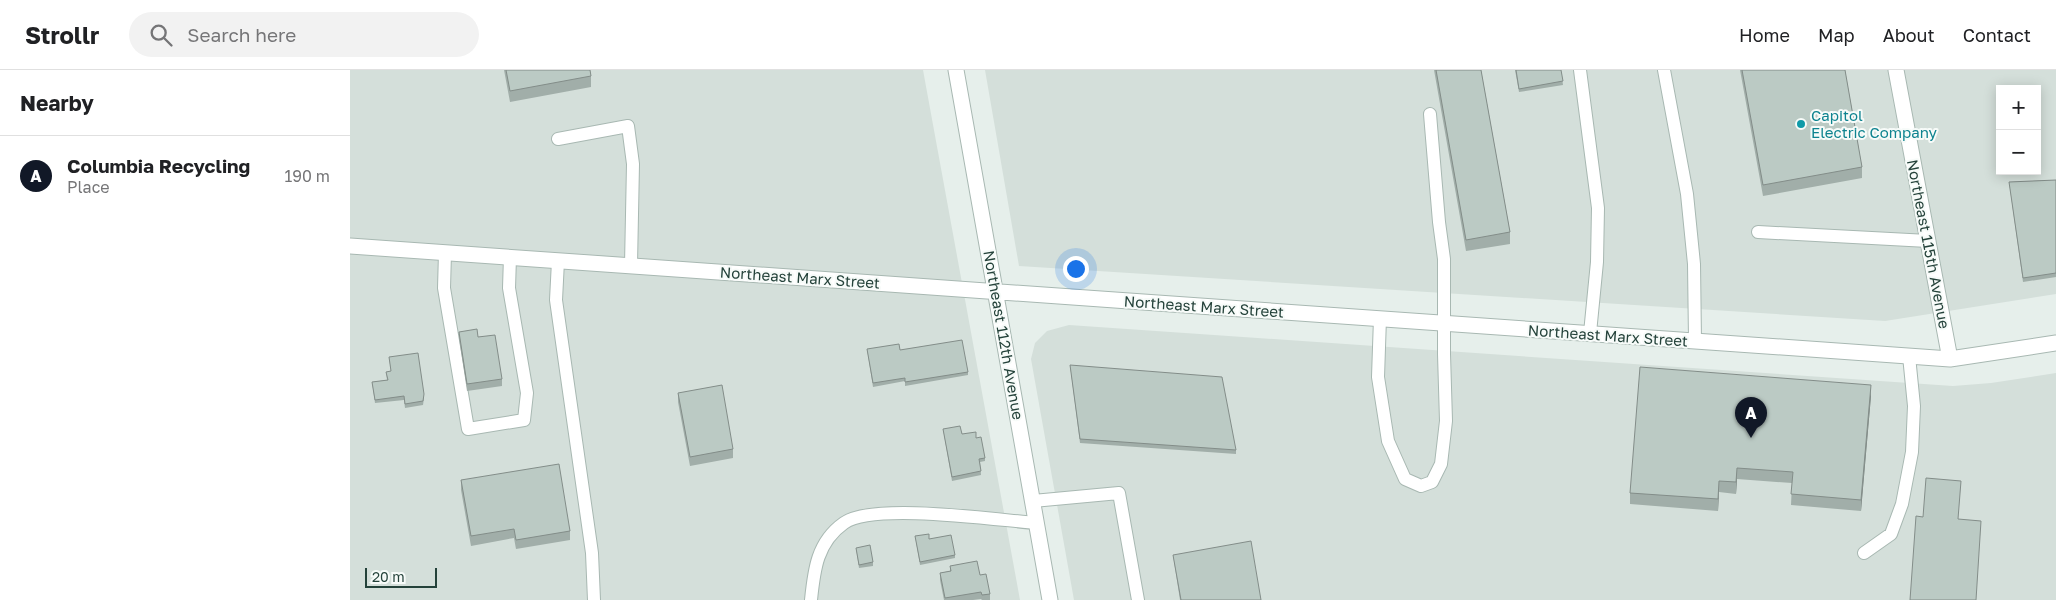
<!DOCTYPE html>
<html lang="en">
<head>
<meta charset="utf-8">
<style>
  body { margin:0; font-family:"Golos Text",sans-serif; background:#f2f2f2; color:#202124 }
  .controls { position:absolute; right:15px; top:15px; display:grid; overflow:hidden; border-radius:0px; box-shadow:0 2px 12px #0003 }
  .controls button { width:45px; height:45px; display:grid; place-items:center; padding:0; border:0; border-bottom:1px solid #e0e0e0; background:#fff; color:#202124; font:25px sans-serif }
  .scale { position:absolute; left:15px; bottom:12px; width:72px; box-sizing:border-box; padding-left:5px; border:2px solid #24423a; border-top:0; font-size:14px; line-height:18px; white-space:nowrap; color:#24423a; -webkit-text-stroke:4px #f7fbf9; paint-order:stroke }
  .you { position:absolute; left:725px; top:198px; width:18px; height:18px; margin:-12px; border:4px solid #fff; border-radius:50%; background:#1a73e8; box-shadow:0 0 0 8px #1a73e833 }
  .badge { display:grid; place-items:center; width:32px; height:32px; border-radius:50%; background:#111827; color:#fff; font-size:16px; font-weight:700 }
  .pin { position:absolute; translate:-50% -41px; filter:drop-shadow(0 1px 2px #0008) }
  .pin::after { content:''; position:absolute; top:26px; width:18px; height:15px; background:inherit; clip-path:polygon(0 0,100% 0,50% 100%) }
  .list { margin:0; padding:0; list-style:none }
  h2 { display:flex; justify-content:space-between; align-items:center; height:65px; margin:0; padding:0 20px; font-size:21px }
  h2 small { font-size:16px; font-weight:400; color:#757577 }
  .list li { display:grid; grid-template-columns:32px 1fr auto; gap:15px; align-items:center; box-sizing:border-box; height:80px; padding:0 20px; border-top:1px solid #e0e0e0 }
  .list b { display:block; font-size:19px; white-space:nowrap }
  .list p { margin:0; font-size:16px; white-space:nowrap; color:#757577 }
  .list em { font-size:16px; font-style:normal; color:#757577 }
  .icon { flex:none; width:28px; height:28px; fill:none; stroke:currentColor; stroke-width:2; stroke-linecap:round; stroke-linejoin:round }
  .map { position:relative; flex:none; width:1706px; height:530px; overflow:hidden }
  header { display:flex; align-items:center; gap:30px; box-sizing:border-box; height:70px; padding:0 25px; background:#fff; border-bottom:1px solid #e0e0e0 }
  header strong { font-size:24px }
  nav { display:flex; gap:28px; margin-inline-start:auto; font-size:18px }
  .search { width:350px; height:45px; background:#f2f2f2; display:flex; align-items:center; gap:12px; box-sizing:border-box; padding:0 18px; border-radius:28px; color:#757577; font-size:19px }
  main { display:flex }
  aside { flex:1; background:#fff }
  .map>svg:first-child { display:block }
</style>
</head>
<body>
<header>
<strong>Strollr</strong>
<div class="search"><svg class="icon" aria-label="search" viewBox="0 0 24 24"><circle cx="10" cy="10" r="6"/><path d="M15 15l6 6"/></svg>Search here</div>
<nav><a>Home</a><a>Map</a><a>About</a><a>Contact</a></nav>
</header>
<main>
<aside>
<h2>Nearby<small></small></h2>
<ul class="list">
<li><span class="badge">A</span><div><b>Columbia Recycling</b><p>Place</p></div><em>190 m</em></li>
</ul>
</aside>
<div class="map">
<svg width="1706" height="530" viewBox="0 0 1706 530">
  <rect width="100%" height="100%" fill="#e6efeb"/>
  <!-- built -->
  <path fill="#d4dfda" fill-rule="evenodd" d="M 0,0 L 573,0 L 670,530 L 0,530 Z
    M 635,0 L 1706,0 L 1706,224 L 1535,251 L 669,196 ZM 1650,19 L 1687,19 L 1687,101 L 1650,101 Z
    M 719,255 L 1603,316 L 1641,313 L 1706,303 L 1706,530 L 724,530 L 681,289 L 685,273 L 697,261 Z"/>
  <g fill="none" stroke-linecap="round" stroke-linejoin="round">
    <!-- service casing -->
    <g stroke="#a8b8b2" stroke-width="14">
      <path id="service" d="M 1230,0 L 1248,138 L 1247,192 L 1240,263
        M 1314,0 L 1337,124 L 1344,194 L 1345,271
        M 208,69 L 278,56 L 283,94 L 281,195
        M 1408,162 L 1578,171
        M 95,183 L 94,218 L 118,359 L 174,350 L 177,323 L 159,218 L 160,187
        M 208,191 L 206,230 L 242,483 L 244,530
        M 1030,248 L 1028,307 L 1038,371 L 1055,409 L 1071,416 L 1082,412 L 1091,394 L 1096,351 L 1094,284 L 1094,189 L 1089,152 L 1080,44
        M 683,431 L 769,423 L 788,530
        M 1514,483 L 1541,464 L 1552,434 L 1562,382 L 1564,336 L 1559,286
        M 461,530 C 464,500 467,472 494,453 C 523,432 647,450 686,453"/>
    </g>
    <!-- minor casing -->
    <g stroke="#a8b8b2" stroke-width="17">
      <path id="minor" d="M 606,0 L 700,530
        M 1546,0 L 1600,289
        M 0,176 L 1600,289 L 1706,273"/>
    </g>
    <!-- service -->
    <use href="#service" stroke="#fff" stroke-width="12"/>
    <!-- minor -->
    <use href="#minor" stroke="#fff" stroke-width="15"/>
  </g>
  <!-- wall -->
  <path fill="#a1aea9" d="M 154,0 L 240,0 L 241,6 L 241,17 L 160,32 Z
    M 1084,0 L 1131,0 L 1160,162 L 1160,174 L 1116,181 Z
    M 1165,0 L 1211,0 L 1213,15 L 1169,22 Z
    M 1390,0 L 1495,0 L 1512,97 L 1512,108 L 1413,126 Z
    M 1706,110 L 1706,207 L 1673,212 L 1659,112 Z
    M 109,262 L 128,267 L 152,309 L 152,316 L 117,321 L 109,268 Z
    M 517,279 L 550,280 L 618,302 L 618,305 L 555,316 L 555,311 L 523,317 Z
    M 39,287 L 74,328 L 73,335 L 55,338 L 54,330 L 25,333 L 22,312 L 37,310 L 36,302 L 41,301 Z
    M 720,295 L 886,380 L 886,384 L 730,373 Z
    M 328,323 L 383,379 L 383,388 L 340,396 L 328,332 Z
    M 1521,326 L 1511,441 L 1441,435 L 1442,413 L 1387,409 L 1386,424 L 1369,422 L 1368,441 L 1280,434 L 1280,423 Z
    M 593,359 L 626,368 L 635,388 L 635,391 L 630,392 L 631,405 L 602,411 Z
    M 111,410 L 220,461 L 220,470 L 166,479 L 164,468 L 121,476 L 111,420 Z
    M 565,466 L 605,485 L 605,488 L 570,495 Z
    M 506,478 L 523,492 L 523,496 L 509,498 Z
    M 823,485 L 911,530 L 830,530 Z
    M 600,496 L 630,505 L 640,524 L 640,530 L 632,530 L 631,529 L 623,530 L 594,530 L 590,510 L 590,503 L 600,501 Z"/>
  <!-- shaded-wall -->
  <path fill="#838d89" d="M 1521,315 L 1521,326 L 1511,441 L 1511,430 Z
    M 1387,398 L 1387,409 L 1386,424 L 1386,412 Z
    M 1369,411 L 1369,422 L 1368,441 L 1368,429 Z"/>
  <!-- building -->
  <path fill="#bbcac4" stroke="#838d89" d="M 156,0 L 240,0 L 241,6 L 160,21 Z
    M 1086,0 L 1131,0 L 1160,162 L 1116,170 Z
    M 1166,0 L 1211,0 L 1213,11 L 1169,19 Z
    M 1392,0 L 1495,0 L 1512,97 L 1413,115 Z
    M 1706,110 L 1706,203 L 1673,208 L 1659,112 Z
    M 127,259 L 128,267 L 145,265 L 152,309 L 117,314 L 109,262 Z
    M 612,270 L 618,302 L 555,312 L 555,308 L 523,313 L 517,279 L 549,274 L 550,280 Z
    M 68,283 L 74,324 L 73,331 L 55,334 L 54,326 L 25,330 L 22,312 L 38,310 L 36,302 L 41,301 L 39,287 Z
    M 720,295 L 872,307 L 886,380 L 730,369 Z
    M 1290,297 L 1521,315 L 1511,430 L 1441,424 L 1443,402 L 1387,398 L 1386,412 L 1369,411 L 1368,429 L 1280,423 Z
    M 372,315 L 383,379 L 340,387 L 328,323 Z
    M 610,356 L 612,364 L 626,362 L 626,368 L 631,367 L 635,388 L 629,389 L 631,401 L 602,407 L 593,359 Z
    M 209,394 L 220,461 L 166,470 L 164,459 L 121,466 L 111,410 Z
    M 1576,408 L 1611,411 L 1608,449 L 1631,451 L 1626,530 L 1560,530 L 1566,446 L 1573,447 Z
    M 579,464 L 579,469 L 601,465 L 605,485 L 570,492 L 565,466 Z
    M 901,471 L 911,530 L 831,530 L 823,485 Z
    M 520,475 L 523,492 L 509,495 L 506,478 Z
    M 627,491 L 630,505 L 636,504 L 640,524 L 632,525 L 631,522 L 595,528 L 590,503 L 601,501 L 600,496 Z"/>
  <!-- markers -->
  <circle fill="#0f9aa8" stroke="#f7fbf9" stroke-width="2" cx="1451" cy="54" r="5"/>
  <g text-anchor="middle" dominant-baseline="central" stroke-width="4" stroke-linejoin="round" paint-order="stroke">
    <!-- culture labels -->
    <g font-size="15" fill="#0d838f" stroke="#f7fbf9" text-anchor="start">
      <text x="1461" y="45">Capitol<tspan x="1461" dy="17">Electric Company</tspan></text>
    </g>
    <!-- street labels -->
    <g font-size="15" fill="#24423a" stroke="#f7fbf9">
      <text transform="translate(1579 174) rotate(79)">Northeast 115th Avenue</text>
      <text transform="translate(450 207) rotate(4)">Northeast Marx Street</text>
      <text transform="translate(854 236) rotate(4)">Northeast Marx Street</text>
      <text transform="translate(654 265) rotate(80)">Northeast 112th Avenue</text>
      <text transform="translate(1258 265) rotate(4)">Northeast Marx Street</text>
    </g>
  </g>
</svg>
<div class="controls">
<button>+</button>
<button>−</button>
</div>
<div class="scale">20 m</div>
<div class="you"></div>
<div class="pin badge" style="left:1401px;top:368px">A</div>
</div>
</main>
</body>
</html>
